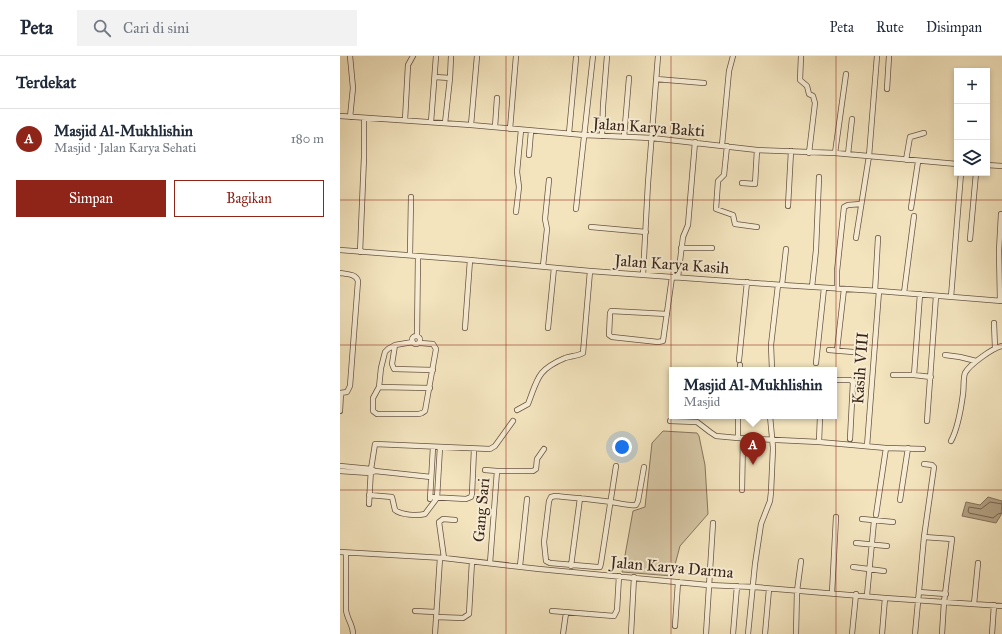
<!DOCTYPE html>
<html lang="id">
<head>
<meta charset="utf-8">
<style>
  body { margin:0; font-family:"IM FELL Great Primer",serif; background:#f2f2f3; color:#1f2937 }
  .controls { position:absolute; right:12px; top:12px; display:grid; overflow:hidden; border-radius:0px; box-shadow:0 2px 6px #0003 }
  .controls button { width:36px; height:36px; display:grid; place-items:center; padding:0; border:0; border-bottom:1px solid #e0e1e3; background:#fff; color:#1f2937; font:20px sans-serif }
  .you { position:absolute; left:282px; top:391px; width:14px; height:14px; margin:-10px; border:3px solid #fff; border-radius:50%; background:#1a73e8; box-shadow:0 0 0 6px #1a73e833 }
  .badge { display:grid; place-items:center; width:26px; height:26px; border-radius:50%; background:#8f2418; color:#fff; font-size:13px; font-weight:700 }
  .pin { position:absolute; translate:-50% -33px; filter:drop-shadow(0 1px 2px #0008) }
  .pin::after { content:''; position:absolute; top:21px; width:14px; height:12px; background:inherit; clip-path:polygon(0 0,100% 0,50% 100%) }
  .popup { position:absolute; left:329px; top:311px; width:168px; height:52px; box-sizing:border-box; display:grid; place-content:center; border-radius:0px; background:#fff; filter:drop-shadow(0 1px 3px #0005); font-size:13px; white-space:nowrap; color:#747a83 }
  .popup b { font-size:15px; color:#1f2937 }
  .popup::after { content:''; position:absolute; left:50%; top:100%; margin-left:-8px; border:8px solid transparent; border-top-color:#fff }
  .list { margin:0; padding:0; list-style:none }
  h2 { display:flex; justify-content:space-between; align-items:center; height:52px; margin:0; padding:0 16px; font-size:17px }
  h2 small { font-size:13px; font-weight:400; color:#747a83 }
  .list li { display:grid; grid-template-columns:26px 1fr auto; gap:12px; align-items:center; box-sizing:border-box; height:60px; padding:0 16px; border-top:1px solid #e0e1e3 }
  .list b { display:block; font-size:15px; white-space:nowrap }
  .list p { margin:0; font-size:13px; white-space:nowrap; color:#747a83 }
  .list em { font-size:13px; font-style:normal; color:#747a83 }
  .actions { display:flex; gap:8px; padding:12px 16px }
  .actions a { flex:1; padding:9px 0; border:1px solid #8f2418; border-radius:0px; text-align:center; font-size:14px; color:#8f2418 }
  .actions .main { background:#8f2418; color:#fff }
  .icon { flex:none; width:22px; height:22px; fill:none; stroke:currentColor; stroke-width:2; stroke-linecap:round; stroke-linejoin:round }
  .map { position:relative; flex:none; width:662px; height:578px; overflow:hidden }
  header { display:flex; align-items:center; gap:24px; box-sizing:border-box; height:56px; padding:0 20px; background:#fff; border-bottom:1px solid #e0e1e3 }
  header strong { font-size:19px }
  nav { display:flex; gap:22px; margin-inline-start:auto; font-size:14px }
  .search { width:280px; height:36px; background:#f2f2f3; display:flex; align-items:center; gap:10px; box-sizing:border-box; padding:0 14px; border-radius:0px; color:#747a83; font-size:15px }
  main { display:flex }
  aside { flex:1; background:#fff }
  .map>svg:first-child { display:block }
</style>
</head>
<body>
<header>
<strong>Peta</strong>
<div class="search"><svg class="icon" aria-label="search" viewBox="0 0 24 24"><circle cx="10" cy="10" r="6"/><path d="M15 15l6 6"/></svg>Cari di sini</div>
<nav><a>Peta</a><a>Rute</a><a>Disimpan</a></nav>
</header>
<main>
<aside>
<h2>Terdekat<small></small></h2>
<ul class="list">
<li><span class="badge">A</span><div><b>Masjid Al-Mukhlishin</b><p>Masjid · Jalan Karya Sehati</p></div><em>180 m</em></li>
</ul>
<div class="actions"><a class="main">Simpan</a><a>Bagikan</a></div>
</aside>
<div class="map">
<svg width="662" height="578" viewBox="0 0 662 578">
  <rect width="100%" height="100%" fill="#f3e4be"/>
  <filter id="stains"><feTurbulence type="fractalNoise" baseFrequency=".005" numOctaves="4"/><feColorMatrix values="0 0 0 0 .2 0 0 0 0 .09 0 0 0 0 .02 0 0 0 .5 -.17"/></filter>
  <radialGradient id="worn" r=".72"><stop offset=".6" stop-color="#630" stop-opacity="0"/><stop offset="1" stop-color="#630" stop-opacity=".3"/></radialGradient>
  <!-- green -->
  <path fill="#d4c4a2" stroke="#87745e" d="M 323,375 L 357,377 L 359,380 L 365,409 L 368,458 L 340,490 L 332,520 L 282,516 L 293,455 L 305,451 L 312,387 Z"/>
  <!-- water -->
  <path fill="#b4a386" stroke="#83715b" d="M 648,441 L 662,445 L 661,459 L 656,467 L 622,460 L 626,446 L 640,449 Z"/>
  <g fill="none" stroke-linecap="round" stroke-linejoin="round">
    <!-- shore -->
    <path stroke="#776450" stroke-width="1" d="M 662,448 L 650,446 L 641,453 L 629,451 L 628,455 L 629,457 L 653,462 L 658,458 L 662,457"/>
    <!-- street casing -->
    <g stroke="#685543" stroke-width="6">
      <path id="street" d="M 461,0 L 460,24 L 467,30 L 469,38 L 473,40 L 475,47 L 469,97
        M 95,21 L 110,22 L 105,67
        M 110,22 L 111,0
        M 316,23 L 364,27
        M 547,33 L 549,0
        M 0,60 L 131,69 L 244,79 L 312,82 L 417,94 L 495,97 L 617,108
        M 10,61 L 13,32 L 10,0
        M 65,64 L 68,9 L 73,0
        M 91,66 L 96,0
        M 131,69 L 137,0
        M 155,71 L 157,42
        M 170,73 L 176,0
        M 229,77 L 236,2
        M 262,80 L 263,50 L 267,0
        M 284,81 L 289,22
        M 382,89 L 389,15 L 393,0
        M 387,90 L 384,119 L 378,125 L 376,153 L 393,159 L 395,168 L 417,171
        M 495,97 L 506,18
        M 508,98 L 512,63
        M 189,99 L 191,75
        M 566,104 L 570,81 L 584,77
        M 647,109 L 662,110
        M 402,127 L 415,128 L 417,94
        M 448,150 L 451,95
        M 571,152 L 578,106
        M 236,153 L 253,0
        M 176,156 L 179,131 L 177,116 L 181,74
        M 251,171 L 306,176
        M 516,182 L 529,100 L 537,0
        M 630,183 L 636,117
        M 341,192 L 372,192
        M 0,194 L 130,204 L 250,215 L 442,229 L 539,235 L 662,245
        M 20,196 L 24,101 L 24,62
        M 70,199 L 71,141
        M 203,210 L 207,173 L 205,163 L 209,124
        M 0,217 C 7,218 16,218 18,225 L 10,330 L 7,336 L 0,337
        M 303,219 L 308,127 L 318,0
        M 338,221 L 343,181 L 348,169 L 355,86
        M 442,229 L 446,193
        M 472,231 L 476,194 L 479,121
        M 497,233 L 497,215 L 504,151 L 508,149 L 521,148
        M 535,235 L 538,182
        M 564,237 L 574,160
        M 611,241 L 621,117
        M 660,245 L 659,195 L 661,158
        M 327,258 L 271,255 L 270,257 L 269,279 L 272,281 L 318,286 L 323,285 L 332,221
        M 654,267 L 655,292
        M 125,272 L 130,204
        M 208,272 L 214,212
        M 77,280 L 78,200
        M72 284a4 4 0 1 1 8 0a4 4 0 1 1-8 0Z
        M 73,286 L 55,289 L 48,293 L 45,296 L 41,312 L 39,331 L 33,342 L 33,355 L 37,358 L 79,358 L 82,357 L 85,355 L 96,293 L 93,288 L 80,287
        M 55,289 L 52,308 L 54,313 L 93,314
        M 489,294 L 513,296
        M 497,294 L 504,233
        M 605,299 L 620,301 L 636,305
        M 399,304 L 407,226
        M 476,307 L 484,232
        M 400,314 L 400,309
        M 432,314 L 431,289 L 438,229
        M 553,319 L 574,319 L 591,321
        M 574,319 L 580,238
        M 494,324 L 510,324 L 513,326 L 510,383
        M 39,331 L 90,332
        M 177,354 L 188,348 C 198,322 197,314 225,302 C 231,300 238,300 243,297 L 250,215
        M 0,355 L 1,337
        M 330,365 L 357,366 L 370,376 L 376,380 L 398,382 L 479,386 L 546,392 L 583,393
        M 587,365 L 596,240
        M 398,382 L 398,360
        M 611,385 C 618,372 621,353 623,338 C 624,332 623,322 625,317 C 630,308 653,292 662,290
        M 479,386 L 480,360
        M 527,390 L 539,235
        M 0,410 L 31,413 L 35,415 L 91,421
        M 276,410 L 261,507 L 260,511 L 257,511 L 210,507 L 206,505 L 204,486 L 209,445 L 211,441 L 215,440 C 234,442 252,443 271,446 C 279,447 288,450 296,449 L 298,445 L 304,411
        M 145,414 L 157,415 L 193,415 L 196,413 L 197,403 L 204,393
        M 0,415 L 30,417 L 33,416
        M 402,434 L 403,383
        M 29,439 L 52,441 L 55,454 C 61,459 77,460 85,458 L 97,442 L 100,391
        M 90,441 L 126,443 L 131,441 L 132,438 L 134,393
        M 90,443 L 93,391
        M 560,444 L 568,392
        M 29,448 L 31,413 L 35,388 L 150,393 L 155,390 L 173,365
        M 536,459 L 546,392
        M 522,463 L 553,466
        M 584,481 L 612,483 L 604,546 L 602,578
        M 516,487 L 547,490
        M 0,496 L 104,502 L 199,513 L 368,529 L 414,531 L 545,542 L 662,550
        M 6,497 L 6,554 C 7,563 13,569 13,578
        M 104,502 L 99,466 L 103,463 L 115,464
        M 150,507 L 157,415
        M 180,510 L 187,443
        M 231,510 L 240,442
        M 513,511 L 544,515
        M 579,536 L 606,538
        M 492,537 L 496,461
        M 527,539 L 534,465
        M 634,548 L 638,507
        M 75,555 L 96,556
        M 212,555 L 274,560 L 277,554 L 279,520
        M 96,561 L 123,562 L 129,558 L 132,505
        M 335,570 L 338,526
        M 95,578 L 100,502
        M 223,578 L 226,557
        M 291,578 L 294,521
        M 366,578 L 373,467
        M 393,578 L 397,530
        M 408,578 L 415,508 L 421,468 L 430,445 L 431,436 L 433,392 L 430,360
        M 425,578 L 429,533
        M 456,578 L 457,535 L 461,505
        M 512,578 L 516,538
        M 542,578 L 545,542
        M 575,578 L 584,481 L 594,411 L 592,409 L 584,408
        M 652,578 L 654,549"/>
    </g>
    <!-- street -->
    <use href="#street" stroke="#f7edd5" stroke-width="4.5"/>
  </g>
  <!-- grid -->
  <path fill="none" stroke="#8f2418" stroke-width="1" stroke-opacity="0.55" d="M 166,0 L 166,578M 331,0 L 331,578M 496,0 L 496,578M 0,144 L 662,144M 0,289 L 662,289M 0,434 L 662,434"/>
  <g text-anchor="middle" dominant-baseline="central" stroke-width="4" stroke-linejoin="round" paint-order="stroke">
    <!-- street labels -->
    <g font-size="16" fill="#3a251a" stroke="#f7edd5">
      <text transform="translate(309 71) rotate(4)">Jalan Karya Bakti</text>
      <text transform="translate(332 208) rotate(4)">Jalan Karya Kasih</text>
      <text transform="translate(520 312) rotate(-86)">Kasih VIII</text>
      <text transform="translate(141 454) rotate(-85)">Gang Sari</text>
      <text transform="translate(332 511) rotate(5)">Jalan Karya Darma</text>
    </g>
  </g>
  <rect width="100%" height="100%" filter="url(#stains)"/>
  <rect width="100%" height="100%" fill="url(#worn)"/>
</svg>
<div class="controls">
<button>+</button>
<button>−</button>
<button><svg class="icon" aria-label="layers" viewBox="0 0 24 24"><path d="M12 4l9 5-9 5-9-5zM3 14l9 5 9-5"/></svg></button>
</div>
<div class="you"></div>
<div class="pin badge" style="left:413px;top:409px">A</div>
<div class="popup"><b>Masjid Al-Mukhlishin</b>Masjid</div>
</div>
</main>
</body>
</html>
